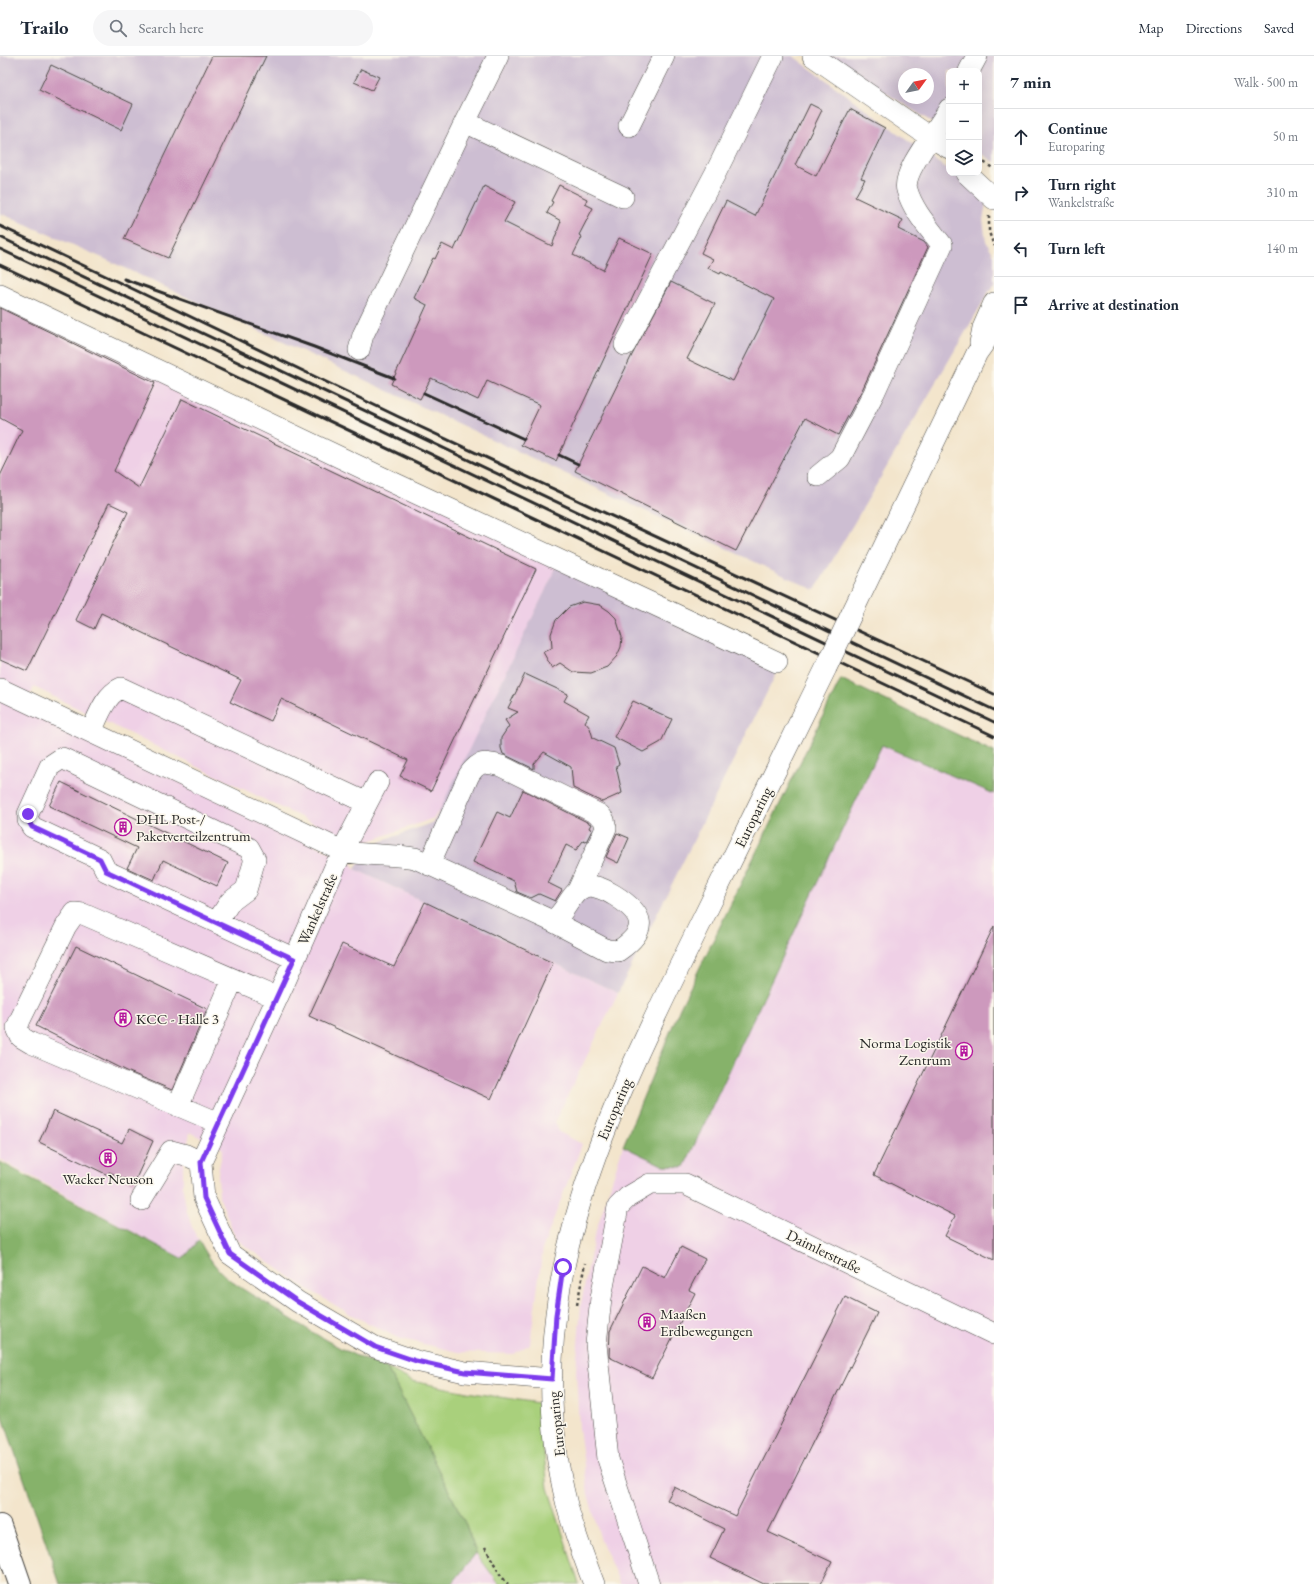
<!DOCTYPE html>
<html lang="en">
<head>
<meta charset="utf-8">
<style>
  body { margin:0; font-family:"EB Garamond",serif; background:#f6f6f7; color:#1f2937 }
  .controls { position:absolute; right:12px; top:12px; display:grid; overflow:hidden; border-radius:8px; box-shadow:0 4px 16px #0002 }
  .controls button { width:36px; height:36px; display:grid; place-items:center; padding:0; border:0; border-bottom:1px solid #e0e1e3; background:#fff; color:#1f2937; font:20px sans-serif }
  .compass { position:absolute; left:898px; top:12px; width:36px; height:36px; border-radius:50%; background:#fff; box-shadow:0 4px 16px #0002; rotate:57deg }
  .stop { position:absolute; width:12px; height:12px; margin:-9px; border:3px solid #7c3aed; border-radius:50%; background:#fff }
  .stop.end { background:#7c3aed; border-color:#fff; box-shadow:0 1px 4px #0008 }
  .list { margin:0; padding:0; list-style:none }
  h2 { display:flex; justify-content:space-between; align-items:center; height:52px; margin:0; padding:0 16px; font-size:17px }
  h2 small { font-size:13px; font-weight:400; color:#747a83 }
  .list li { display:grid; grid-template-columns:26px 1fr auto; gap:12px; align-items:center; box-sizing:border-box; height:56px; padding:0 16px; border-top:1px solid #e0e1e3 }
  .list b { display:block; font-size:15px; white-space:nowrap }
  .list p { margin:0; font-size:13px; white-space:nowrap; color:#747a83 }
  .list em { font-size:13px; font-style:normal; color:#747a83 }
  .icon { flex:none; width:22px; height:22px; fill:none; stroke:currentColor; stroke-width:2; stroke-linecap:round; stroke-linejoin:round }
  .map { position:relative; flex:none; width:994px; height:1528px; overflow:hidden }
  header { display:flex; align-items:center; gap:24px; box-sizing:border-box; height:56px; padding:0 20px; background:#fff; border-bottom:1px solid #e0e1e3 }
  header strong { font-size:19px }
  nav { display:flex; gap:22px; margin-inline-start:auto; font-size:14px }
  .search { width:280px; height:36px; background:#f6f6f7; display:flex; align-items:center; gap:10px; box-sizing:border-box; padding:0 14px; border-radius:22px; color:#747a83; font-size:15px }
  main { display:flex }
  aside { flex:1; background:#fff }
  .map>svg:first-child { display:block }
</style>
</head>
<body>
<header>
<strong>Trailo</strong>
<div class="search"><svg class="icon" aria-label="search" viewBox="0 0 24 24"><circle cx="10" cy="10" r="6"/><path d="M15 15l6 6"/></svg>Search here</div>
<nav><a>Map</a><a>Directions</a><a>Saved</a></nav>
</header>
<main>
<div class="map">
<svg width="994" height="1528" viewBox="0 0 994 1528">
  <rect width="100%" height="100%" fill="#fbf7ec"/>
  <filter id="ink" filterUnits="userSpaceOnUse"><feTurbulence type="fractalNoise" baseFrequency=".025" numOctaves="2"/><feDisplacementMap in="SourceGraphic" scale="8" xChannelSelector="R" yChannelSelector="G"/><feConvolveMatrix kernelMatrix="1 2 1 2 8 2 1 2 1" color-interpolation-filters="sRGB"/></filter>
  <filter id="wash" filterUnits="userSpaceOnUse"><feTurbulence type="fractalNoise" baseFrequency=".012" numOctaves="4" result="noise"/><feDisplacementMap in="SourceGraphic" scale="16" xChannelSelector="R" yChannelSelector="G"/><feGaussianBlur stdDeviation="0.9" result="paint"/><feColorMatrix in="noise" values="0 0 0 0 0 0 0 0 0 0 0 0 0 0 0 0 0 1.4 0 .05"/><feComposite in="paint" operator="in"/></filter>
  <g filter="url(#wash)">
    <rect width="100%" height="100%" fill="#f3e5cc"/>
    <!-- built -->
    <path fill="#efd0e6" d="M 0,245 L 559,506 L 445,745 L 434,762 L 358,789 L 34,631 L 24,653 L 349,805 L 355,813 L 618,937 L 555,1065 L 559,1076 L 582,1088 L 543,1191 L 530,1288 L 513,1298 L 458,1296 L 398,1282 L 350,1258 L 303,1230 L 236,1183 L 219,1140 L 218,1117 L 223,1093 L 190,1076 L 183,1111 L 183,1134 L 187,1156 L 193,1174 L 199,1184 L 183,1203 L 0,1103 Z
      M 882,689 L 994,738 L 994,1528 L 620,1528 L 601,1485 L 588,1438 L 579,1372 L 576,1315 L 581,1248 L 594,1181 L 623,1090 L 664,1110 L 684,1111 Z
      M 476,1497 L 499,1528 L 452,1528 Z"/>
    <!-- industrial -->
    <path fill="#cdbed2" fill-rule="evenodd" d="M 0,0 L 793,0 L 949,114 L 949,117 L 953,117 L 963,124 L 986,147 L 983,164 L 986,185 L 994,199 L 994,227 L 815,534 L 105,203 L 0,157 Z
      M 828,0 L 994,0 L 994,106 L 979,96 L 979,15 L 949,15 L 949,77 ZM 904,18 L 928,18 L 928,42 L 904,42 Z
      M 559,506 L 779,612 L 618,937 L 355,813 L 372,789 L 434,766 Z"/>
    <!-- green -->
    <path fill="#a9d07b" stroke="#6a7e53" d="M 387,1312 L 412,1325 L 467,1336 L 538,1347 L 548,1432 L 579,1528 L 499,1528 L 476,1497 L 466,1469 Z"/>
    <!-- forest -->
    <path fill="#86b26b" stroke="#586e4b" d="M 841,623 L 994,696 L 994,738 L 882,689 L 684,1111 L 664,1110 L 623,1090 L 680,952 Z
      M 0,1106 L 183,1203 L 199,1184 C 205,1196 211,1205 219,1214 C 233,1229 253,1239 269,1249 C 309,1274 342,1297 387,1312 L 466,1469 L 476,1497 L 452,1528 L 60,1528 L 0,1353 Z"/>
    <g id="blocks">
      <!-- building -->
      <path fill="#cd99bd" d="M 212,0 L 266,0 L 168,202 L 124,183 Z
        M 51,9 L 133,48 L 121,74 L 39,34 Z
        M 361,13 L 379,21 L 372,34 L 354,26 Z
        M 810,48 L 822,54 L 795,109 L 816,120 L 850,53 L 885,72 L 861,122 L 865,123 L 855,141 L 903,164 L 898,173 L 924,186 L 928,191 L 863,332 L 838,379 L 805,362 L 736,495 L 575,415 L 632,299 L 671,226 L 715,248 L 687,303 L 733,325 L 774,243 L 721,216 L 720,218 L 708,212 L 713,203 L 701,197 L 726,145 L 755,160 Z
        M 559,129 L 587,143 L 585,148 L 593,152 L 579,179 L 582,181 L 573,199 L 603,214 L 619,182 L 653,198 L 556,405 L 521,389 L 540,349 L 487,325 L 478,344 L 431,322 L 420,343 L 391,328 L 427,249 L 414,242 L 433,202 L 435,203 L 442,188 L 454,194 L 484,130 L 515,146 L 504,166 L 552,190 L 561,165 L 547,157 L 553,146 L 551,145 Z
        M 0,252 L 155,327 L 114,415 L 139,432 L 182,343 L 536,513 L 431,735 L 400,720 L 408,704 L 281,643 L 271,665 L 230,646 L 241,624 L 101,557 L 94,573 L 76,564 L 128,456 L 109,447 L 27,615 L 0,603 L 0,420 L 22,374 L 0,362 Z
        M 583,546 L 600,549 L 609,555 L 616,562 L 622,581 L 621,591 L 617,600 L 607,611 L 591,617 L 573,616 L 560,607 L 552,612 L 543,596 L 552,592 L 551,578 L 556,564 L 569,551 Z
        M 525,618 L 568,638 L 564,645 L 589,659 L 585,666 L 590,672 L 593,682 L 614,692 L 619,708 L 616,710 L 622,737 L 602,746 L 573,732 L 571,711 L 544,696 L 534,708 L 534,713 L 503,698 L 501,692 L 501,682 L 509,670 L 505,664 L 518,656 L 508,652 Z
        M 633,645 L 672,663 L 661,686 L 643,696 L 614,681 Z
        M 61,726 L 228,807 L 217,830 L 163,804 L 154,824 L 127,812 L 137,792 L 49,750 Z
        M 523,734 L 591,768 L 589,772 L 592,774 L 586,786 L 583,785 L 576,794 L 566,789 L 548,827 L 562,834 L 555,845 L 539,838 L 531,842 L 517,836 L 514,825 L 473,806 L 497,756 L 510,762 Z
        M 617,777 L 629,782 L 618,807 L 606,801 Z
        M 425,846 L 553,907 L 491,1043 L 309,960 L 342,888 L 394,911 Z
        M 994,870 L 994,1204 L 945,1180 L 955,1160 L 874,1119 Z
        M 76,890 L 207,953 L 172,1034 L 129,1016 L 36,970 Z
        M 53,1055 L 122,1087 L 129,1073 L 153,1085 L 134,1127 L 109,1116 L 108,1119 L 39,1086 Z
        M 681,1191 L 705,1203 L 689,1234 L 695,1237 L 652,1322 L 609,1301 L 610,1275 L 642,1210 L 665,1222 Z
        M 845,1241 L 877,1257 L 768,1476 L 832,1506 L 821,1528 L 764,1528 L 710,1502 L 724,1473 L 667,1444 L 674,1431 L 735,1460 Z"/>
    </g>
  </g>
  <g filter="url(#ink)">
    <use href="#blocks" fill-opacity="0" stroke="#494743" stroke-width="1"/>
    <g fill="none" stroke-linecap="round" stroke-linejoin="round">
      <!-- minor casing -->
      <g stroke="#494743" stroke-width="22">
        <path id="minor" d="M 498,0 L 465,66 L 623,141
          M 813,0 L 930,81 L 949,92
          M 969,15 L 977,0
          M 629,70 L 664,0
          M 966,117 L 994,143
          M 0,239 L 379,420 L 777,606
          M 980,287 L 983,272 L 994,247
          M 625,289 L 715,118 L 773,0
          M 359,294 L 363,279 L 465,66
          M 818,420 L 840,402 L 874,337 L 942,189 C 930,173 913,155 907,134 C 901,115 940,71 949,53
          M 852,557 L 977,297 L 994,273
          M 0,633 L 342,795 C 366,800 390,798 415,802 L 552,865 C 566,858 570,835 585,831 C 595,828 605,834 614,839 C 643,857 651,873 618,895 L 607,894 L 552,865
          M 91,676 C 98,661 105,639 121,632 L 367,747
          M 378,726 L 342,795 L 286,923 L 201,1106 L 204,1142 L 230,1198 L 298,1246 L 375,1291 L 416,1305 L 465,1316 L 552,1323
          M 429,809 L 469,719 C 479,704 485,706 501,710 L 600,759 L 604,764 L 606,772 L 578,834
          M 217,866 L 230,846 L 246,834 L 255,803 L 249,792 L 62,702 L 50,710 L 28,758 L 28,764 L 32,771 L 100,803 L 106,815 L 295,903
          M 178,1050 L 233,923
          M 219,1067 L 31,987 L 21,981 L 17,972 L 20,964 L 66,870 L 75,857 L 83,858 L 277,942
          M 141,1144 L 171,1095 L 186,1099 L 201,1106
          M 594,1528 C 584,1502 574,1476 567,1449 C 516,1248 601,1070 687,895 C 733,800 780,706 826,612
          M 649,1528 L 608,1403 L 596,1288 L 601,1242 L 618,1151 L 628,1141 L 650,1128 L 685,1128 L 994,1278"/>
      </g>
      <!-- highway casing -->
      <g stroke="#494743" stroke-width="24">
        <path id="highway" d="M 0,1470 L 20,1528"/>
      </g>
      <!-- path -->
      <path stroke="#494743" stroke-width="2.5" stroke-dasharray="3 3" stroke-linecap="butt" d="M 979,103 L 994,113
        M 989,160 L 989,176 L 994,190
        M 577,1249 L 585,1207
        M 485,1491 L 501,1520 L 508,1528"/>
      <!-- minor -->
      <use href="#minor" stroke="#fff" stroke-width="21"/>
      <!-- highway -->
      <use href="#highway" stroke="#fff" stroke-width="22"/>
      <!-- rail -->
      <path stroke="#2b2b2b" stroke-width="3" d="M 0,170 L 133,233 L 399,361 L 994,638
        M 0,181 L 994,654
        M 0,193 L 994,666
        M 0,209 L 994,680
        M 124,223 L 314,291 L 394,322
        M 424,337 L 524,383
        M 559,399 L 578,408"/>
      <!-- minor-bridge casing -->
      <g stroke="#494743" stroke-width="22" stroke-linecap="butt">
        <path id="minor-bridge" d="M 826,612 L 852,557"/>
      </g>
      <!-- minor-bridge -->
      <use href="#minor-bridge" stroke="#fff" stroke-width="21"/>
    </g>
  </g>
  <g fill="none" stroke-linecap="round" stroke-linejoin="round" filter="url(#ink)">
    <!-- route -->
    <path stroke="#7c3aed" stroke-width="5" d="M 28,758 L 28,764 L 32,771 L 100,803 L 106,815 L 294,903 L 201,1106 L 204,1142 L 230,1198 L 298,1246 L 375,1291 L 416,1305 L 465,1316 L 552,1323 L 556,1259 L 563,1211"/>
  </g>
  <!-- icons -->
  <defs>
    <g id="building-ring" transform="scale(0.9)"><circle r="9.5" fill="#fbf7ec" stroke="#b5179e" stroke-width="1.5"/><path d="M-4-6H4V6H1V3H-1V6H-4ZM-2.5-4.3h1.7v1.8h-1.7ZM.8-4.3h1.7v1.8H.8ZM-2.5-1h1.7V.8h-1.7ZM.8-1h1.7V.8H.8Z" fill="#b5179e"/></g>
  </defs>
  <g fill-rule="evenodd">
    <use href="#building-ring" x="123" y="771"/>
    <use href="#building-ring" x="123" y="962"/>
    <use href="#building-ring" x="964" y="995"/>
    <use href="#building-ring" x="108" y="1102"/>
    <use href="#building-ring" x="647" y="1266"/>
  </g>
  <g text-anchor="middle" dominant-baseline="central" stroke-width="3" stroke-linejoin="round" paint-order="stroke">
    <!-- street labels -->
    <g font-size="15" fill="#2b2b2b" stroke="#fbf7ec">
      <text transform="translate(753 761) rotate(-64)">Europaring</text>
      <text transform="translate(317 853) rotate(-66)">Wankelstraße</text>
      <text transform="translate(614 1053) rotate(-67)">Europaring</text>
      <text transform="translate(824 1195) rotate(26)">Daimlerstraße</text>
      <text transform="translate(556 1368) rotate(-96)">Europaring</text>
    </g>
    <!-- poi labels -->
    <g font-size="15" fill="#2b2b2b" stroke="#fbf7ec" text-anchor="start">
      <text x="136" y="762">DHL Post-/<tspan x="136" dy="17">Paketverteilzentrum</tspan></text>
      <text x="136" y="962">KCC - Halle 3</text>
      <text x="951" y="986" text-anchor="end">Norma Logistik<tspan x="951" dy="17">Zentrum</tspan></text>
      <text x="108" y="1122" text-anchor="middle">Wacker Neuson</text>
      <text x="660" y="1257">Maaßen<tspan x="660" dy="17">Erdbewegungen</tspan></text>
    </g>
  </g>
</svg>
<div class="controls">
<button>+</button>
<button>−</button>
<button><svg class="icon" aria-label="layers" viewBox="0 0 24 24"><path d="M12 4l9 5-9 5-9-5zM3 14l9 5 9-5"/></svg></button>
</div>
<svg class="compass" viewBox="-18 -18 36 36"><path d="M0-13l5 13h-10z" fill="#e53935"/><path d="M0 13l5-13h-10z" fill="#747a83"/></svg>
<div class="stop" style="left:563px;top:1211px"></div>
<div class="stop end" style="left:28px;top:758px"></div>
</div>
<aside>
<h2>7 min<small>Walk · 500 m</small></h2>
<ul class="list">
<li><svg class="icon" aria-label="ahead" viewBox="0 0 24 24"><path d="M12 20V5M6 11l6-6 6 6"/></svg><div><b>Continue</b><p>Europaring</p></div><em>50 m</em></li>
<li><svg class="icon" aria-label="right" viewBox="0 0 24 24"><path d="M7 20v-9h11M14 6l5 5-5 5"/></svg><div><b>Turn right</b><p>Wankelstraße</p></div><em>310 m</em></li>
<li><svg class="icon" aria-label="left" viewBox="0 0 24 24"><path d="M17 20v-9H6M10 6l-5 5 5 5"/></svg><div><b>Turn left</b></div><em>140 m</em></li>
<li><svg class="icon" aria-label="arrive" viewBox="0 0 24 24"><path d="M6 21V4h12l-3 4 3 4H6"/></svg><div><b>Arrive at destination</b></div></li>
</ul>
</aside>
</main>
</body>
</html>
